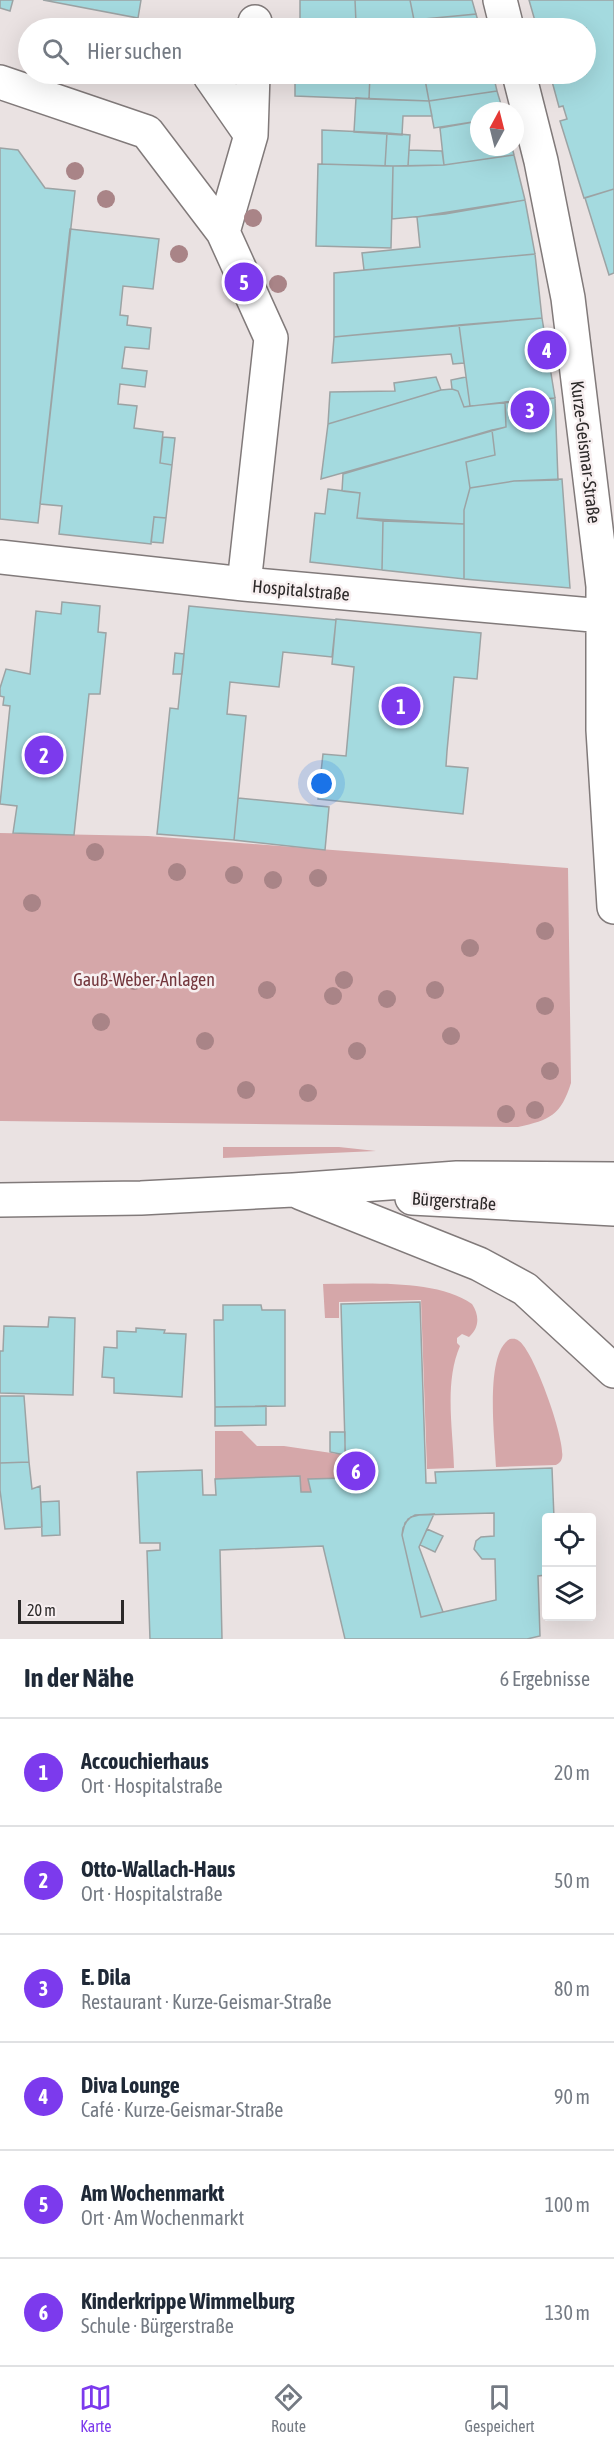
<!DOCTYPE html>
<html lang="de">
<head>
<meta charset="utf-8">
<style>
  body { margin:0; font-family:"Asap Condensed",sans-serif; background:#f2f2f3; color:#1f2937 }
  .controls { position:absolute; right:18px; bottom:18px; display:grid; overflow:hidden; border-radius:6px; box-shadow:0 6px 24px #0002 }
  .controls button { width:54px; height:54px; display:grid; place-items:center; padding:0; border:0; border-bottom:2px solid #e0e1e3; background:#fff; color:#1f2937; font:30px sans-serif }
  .compass { position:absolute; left:470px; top:102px; width:54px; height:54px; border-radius:50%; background:#fff; box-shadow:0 6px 24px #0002; rotate:7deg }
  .scale { position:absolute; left:18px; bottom:15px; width:106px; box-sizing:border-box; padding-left:6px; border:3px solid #2c2929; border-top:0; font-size:16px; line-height:21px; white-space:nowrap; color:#2c2929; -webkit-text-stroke:4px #f7eff0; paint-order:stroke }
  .you { position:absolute; left:322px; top:784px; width:21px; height:21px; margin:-15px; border:4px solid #fff; border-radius:50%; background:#1a73e8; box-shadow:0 0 0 9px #1a73e833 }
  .badge { display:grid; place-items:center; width:39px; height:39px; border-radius:50%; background:#7c3aed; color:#fff; font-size:20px; font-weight:700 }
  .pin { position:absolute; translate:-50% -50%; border:3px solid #fff; box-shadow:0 2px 6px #0006 }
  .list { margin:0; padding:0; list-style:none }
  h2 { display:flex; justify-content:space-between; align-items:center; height:78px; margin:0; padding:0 24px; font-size:26px }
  h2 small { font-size:20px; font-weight:400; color:#747a83 }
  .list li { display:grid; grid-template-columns:39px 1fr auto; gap:18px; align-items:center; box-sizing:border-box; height:108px; padding:0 24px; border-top:2px solid #e0e1e3 }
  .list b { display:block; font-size:22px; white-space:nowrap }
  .list p { margin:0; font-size:20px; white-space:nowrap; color:#747a83 }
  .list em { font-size:20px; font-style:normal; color:#747a83 }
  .icon { flex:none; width:33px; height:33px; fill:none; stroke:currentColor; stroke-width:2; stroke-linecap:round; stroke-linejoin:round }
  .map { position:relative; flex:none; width:614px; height:1639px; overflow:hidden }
  .search { position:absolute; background:#fff; box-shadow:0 6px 24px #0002; left:18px; right:18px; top:18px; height:66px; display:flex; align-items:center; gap:15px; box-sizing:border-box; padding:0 21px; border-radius:33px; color:#747a83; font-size:22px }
  .sheet { height:726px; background:#fff }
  nav { display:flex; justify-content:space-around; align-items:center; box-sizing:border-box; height:84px; border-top:2px solid #e0e1e3; background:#fff; font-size:16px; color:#747a83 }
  nav a { display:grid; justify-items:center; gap:3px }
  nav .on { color:#7c3aed }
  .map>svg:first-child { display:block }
</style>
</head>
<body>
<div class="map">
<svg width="614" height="1639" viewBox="0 0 614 1639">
  <rect width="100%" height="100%" fill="#eae2e2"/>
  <!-- green -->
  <path fill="#d5a7a9" d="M 0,833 L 148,836 L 568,868 L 571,1083 C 561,1115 550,1120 518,1127 L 0,1121 Z
    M 223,1147 L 339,1147 L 376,1151 L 223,1158 Z
    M 323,1284 C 366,1284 437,1279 472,1304 C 480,1316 479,1328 469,1337 L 462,1334 L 457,1338 L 457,1343 L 460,1346 C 444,1383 453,1429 454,1468 L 427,1469 L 421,1300 L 339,1302 L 339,1318 L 325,1318 Z
    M 510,1339 C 513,1339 515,1338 519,1341 C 534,1351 566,1441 562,1458 C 561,1462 559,1463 556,1465 L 496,1467 C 495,1440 484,1353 510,1339 Z
    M 215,1431 L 242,1431 L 257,1446 L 284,1446 L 345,1455 L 346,1478 L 308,1479 L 311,1492 L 301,1492 L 300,1476 L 215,1479 Z"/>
  <!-- building -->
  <path fill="#a4dadf" stroke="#9ca3a4" stroke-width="1.5" fill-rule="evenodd" d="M 0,0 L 13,0 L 10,11 L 0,8 Z
    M 43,0 L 141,0 L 138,18 Z
    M 300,0 L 355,0 L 356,23 L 300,25 Z
    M 355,0 L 410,0 L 414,20 L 356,23 Z
    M 410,0 L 472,0 L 476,14 L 414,20 Z
    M 529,0 L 614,0 L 614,189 L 584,198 L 560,121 L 567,119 L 563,106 L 559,107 L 550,74 L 586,74 L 586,28 L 537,28 Z
    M 476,14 L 480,28 L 416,28 L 414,20 Z
    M 414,20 L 416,28 L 370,28 L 370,22 Z
    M 370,22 L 370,28 L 295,28 L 295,26 L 300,25 Z
    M 295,74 L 370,74 L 369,99 L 295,96 Z
    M 370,74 L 424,74 L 429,101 L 369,99 Z
    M 424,74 L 493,74 L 497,91 L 429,101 Z
    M 497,91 L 503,111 L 479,111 L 479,121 L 434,128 L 429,101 Z
    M 356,98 L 429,101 L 432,116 L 403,116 L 402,135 L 354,132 Z
    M 479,121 L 479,147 L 512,147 L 514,155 L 444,165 L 440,128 Z
    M 322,130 L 387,133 L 385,166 L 322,164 Z
    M 387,133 L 410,135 L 408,166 L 385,166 Z
    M 0,148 L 18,150 L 45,188 L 75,191 L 38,523 L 0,519 Z
    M 409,150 L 442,151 L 444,165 L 408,166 Z
    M 514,155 L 525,200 L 445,214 L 392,219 L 393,166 L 444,165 Z
    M 318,164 L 393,166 L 391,248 L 316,246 Z
    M 614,189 L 614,273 L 609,275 L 585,198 Z
    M 525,200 L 535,254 L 364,270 L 362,253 L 420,247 L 417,217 Z
    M 70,229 L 159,239 L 153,289 L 123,286 L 120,315 L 128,316 L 127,325 L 151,328 L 149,349 L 125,347 L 122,368 L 147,371 L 145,387 L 120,384 L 118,404 L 137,406 L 134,428 L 163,432 L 160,463 L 172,465 L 166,518 L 154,517 L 151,544 L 59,534 L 62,506 L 40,504 Z
    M 535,254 L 542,318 L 334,337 L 334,273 Z
    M 542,318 L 555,398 L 470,406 L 459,325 Z
    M 459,325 L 464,363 L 453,364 L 451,354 L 332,363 L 334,337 Z
    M 436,377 L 441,390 L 328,424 L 330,392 L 395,391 L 394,383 Z
    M 466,377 L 470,406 L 464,407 L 458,391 L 452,389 L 451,380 Z
    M 452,389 L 458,391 L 464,407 L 505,402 L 506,427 L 321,479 L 328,424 L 441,390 Z
    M 555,398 L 558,480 L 514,481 L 470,488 L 466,462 L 495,455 L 492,430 L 506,427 L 505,402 Z
    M 492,430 L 495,455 L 466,462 L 470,488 L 464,510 L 464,524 L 357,518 L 360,493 L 342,491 L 343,474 Z
    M 163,437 L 175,438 L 172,465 L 160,463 Z
    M 562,479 L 570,588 L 464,579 L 464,510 L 470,488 L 514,481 Z
    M 328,489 L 360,493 L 357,518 L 383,521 L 382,570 L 310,562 L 315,513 L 325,514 Z
    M 154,517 L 166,518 L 163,543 L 151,542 Z
    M 383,521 L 464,524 L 464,579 L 382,570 Z
    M 62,602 L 100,606 L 98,632 L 106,633 L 100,694 L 89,694 L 74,835 L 13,833 L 17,806 L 0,804 L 10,706 L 3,705 L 4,697 L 0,696 L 0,688 L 6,669 L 30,674 L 36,611 L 61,614 Z
    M 189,606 L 336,620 L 332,657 L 283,652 L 279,687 L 230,682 L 227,714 L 246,716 L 234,840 L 157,834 L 170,708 L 178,709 Z
    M 336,619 L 481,633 L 477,679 L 454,677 L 447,751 L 446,766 L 468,768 L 463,814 L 318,799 L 323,754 L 346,756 L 354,667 L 332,664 Z
    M 175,653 L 184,654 L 182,674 L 173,674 Z
    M 238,798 L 329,807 L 325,850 L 234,840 Z
    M 420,1302 L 426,1483 L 436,1483 L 435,1472 L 552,1468 L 554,1518 L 546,1518 L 546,1575 L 538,1576 L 540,1636 L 527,1639 L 345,1639 L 323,1546 L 220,1550 L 222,1639 L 150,1639 L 147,1551 L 160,1550 L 160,1543 L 140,1543 L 137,1472 L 202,1470 L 203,1495 L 216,1495 L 215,1479 L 300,1476 L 301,1492 L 311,1492 L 308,1479 L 346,1478 L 341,1304 ZM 494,1513 L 494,1536 L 481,1537 L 476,1541 L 474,1549 L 482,1559 L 495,1559 L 496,1600 L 421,1617 L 402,1535 L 405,1523 L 411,1517 L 419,1515 Z
    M 223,1305 L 261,1305 L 262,1310 L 285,1310 L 285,1406 L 215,1407 L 214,1320 L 223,1320 Z
    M 49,1317 L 75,1318 L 73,1395 L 0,1393 L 0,1351 L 3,1351 L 4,1326 L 48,1327 Z
    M 136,1328 L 165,1330 L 164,1333 L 186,1334 L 182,1397 L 114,1393 L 114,1378 L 102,1377 L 104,1347 L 117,1348 L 117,1331 L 136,1332 Z
    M 0,1396 L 24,1396 L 29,1462 L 0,1463 Z
    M 266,1406 L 266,1425 L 215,1426 L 215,1407 Z
    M 330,1432 L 345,1432 L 345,1455 L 330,1452 Z
    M 29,1462 L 32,1489 L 40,1486 L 42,1527 L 5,1529 L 0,1490 L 0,1463 Z
    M 59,1501 L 60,1535 L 42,1536 L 41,1502 Z
    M 434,1514 L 419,1547 L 443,1612 L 421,1617 L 402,1535 L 403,1528 L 408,1519 L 415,1515 Z
    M 427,1529 L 443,1536 L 435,1552 L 420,1545 Z"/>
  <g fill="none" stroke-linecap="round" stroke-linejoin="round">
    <!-- street casing -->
    <g stroke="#817a7a" stroke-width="36">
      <path id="street" d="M 500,0 L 507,28
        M 255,28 L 255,22
        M 519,74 L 541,161 L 568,298 L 603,586 L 603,730 L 614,907
        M 210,76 L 251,135
        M 0,82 L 147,132 L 223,232
        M 0,557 L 244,584 L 603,616
        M 244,584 L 271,338 L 223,232 L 251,135 L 253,74"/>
    </g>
    <!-- secondary casing -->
    <g stroke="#817a7a" stroke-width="36">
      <path id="secondary" d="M 301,1193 L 479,1264 L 525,1289 L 614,1371
        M 412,1198 L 614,1209
        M 0,1200 L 141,1198 L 293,1190 L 457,1178 L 614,1179"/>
    </g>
    <!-- street -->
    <use href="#street" stroke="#fff" stroke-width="33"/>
    <!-- secondary -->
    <use href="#secondary" stroke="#fff" stroke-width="33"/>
  </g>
  <!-- trees -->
  <g fill="#a98487">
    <circle cx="75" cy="171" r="9"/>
    <circle cx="106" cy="199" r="9"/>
    <circle cx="253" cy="218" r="9"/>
    <circle cx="179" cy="254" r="9"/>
    <circle cx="278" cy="284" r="9"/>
    <circle cx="95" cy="852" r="9"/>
    <circle cx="177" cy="872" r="9"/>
    <circle cx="234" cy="875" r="9"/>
    <circle cx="318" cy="878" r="9"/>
    <circle cx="273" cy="880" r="9"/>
    <circle cx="32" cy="903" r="9"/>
    <circle cx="545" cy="931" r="9"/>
    <circle cx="470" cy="948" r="9"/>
    <circle cx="344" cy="980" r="9"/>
    <circle cx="134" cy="981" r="9"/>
    <circle cx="267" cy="990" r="9"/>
    <circle cx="435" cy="990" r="9"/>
    <circle cx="333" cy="996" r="9"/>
    <circle cx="387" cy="999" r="9"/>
    <circle cx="545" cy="1006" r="9"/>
    <circle cx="101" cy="1022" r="9"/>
    <circle cx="451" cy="1036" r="9"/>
    <circle cx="205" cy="1041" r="9"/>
    <circle cx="357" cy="1051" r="9"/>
    <circle cx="550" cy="1071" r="9"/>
    <circle cx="246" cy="1090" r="9"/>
    <circle cx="308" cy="1093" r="9"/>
    <circle cx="535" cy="1110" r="9"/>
    <circle cx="506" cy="1114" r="9"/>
  </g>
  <g text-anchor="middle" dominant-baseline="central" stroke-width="5" stroke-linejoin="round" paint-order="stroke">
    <!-- street labels -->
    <g font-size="18" fill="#2c2929" stroke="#f7eff0">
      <text transform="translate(586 452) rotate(83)">Kurze-Geismar-Straße</text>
      <text transform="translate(301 590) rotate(5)">Hospitalstraße</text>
      <text transform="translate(454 1201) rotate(4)">Bürgerstraße</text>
    </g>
    <!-- park labels -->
    <g font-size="18" fill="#74373d" stroke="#f7eff0">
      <text x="144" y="979">Gauß-Weber-Anlagen</text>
    </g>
  </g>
</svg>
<div class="controls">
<button><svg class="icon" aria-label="locate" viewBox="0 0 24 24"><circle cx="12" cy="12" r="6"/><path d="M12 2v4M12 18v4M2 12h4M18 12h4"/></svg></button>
<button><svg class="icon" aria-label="layers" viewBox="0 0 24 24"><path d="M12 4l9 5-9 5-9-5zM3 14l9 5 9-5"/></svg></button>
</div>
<svg class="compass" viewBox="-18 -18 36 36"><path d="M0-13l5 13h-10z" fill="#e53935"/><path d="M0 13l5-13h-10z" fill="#747a83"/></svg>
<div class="scale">20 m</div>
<div class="you"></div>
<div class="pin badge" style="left:401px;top:706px">1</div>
<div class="pin badge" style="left:44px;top:755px">2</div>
<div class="pin badge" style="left:530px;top:410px">3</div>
<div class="pin badge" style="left:547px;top:350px">4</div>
<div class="pin badge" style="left:244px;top:282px">5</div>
<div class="pin badge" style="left:356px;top:1471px">6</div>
<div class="search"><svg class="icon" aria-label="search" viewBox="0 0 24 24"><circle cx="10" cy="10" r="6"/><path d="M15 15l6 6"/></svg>Hier suchen</div>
</div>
<section class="sheet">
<h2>In der Nähe<small>6 Ergebnisse</small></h2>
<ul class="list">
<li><span class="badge">1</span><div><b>Accouchierhaus</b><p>Ort · Hospitalstraße</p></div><em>20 m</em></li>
<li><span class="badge">2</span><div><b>Otto-Wallach-Haus</b><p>Ort · Hospitalstraße</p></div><em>50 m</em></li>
<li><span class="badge">3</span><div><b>E. Dila</b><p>Restaurant · Kurze-Geismar-Straße</p></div><em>80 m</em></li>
<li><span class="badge">4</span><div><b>Diva Lounge</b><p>Café · Kurze-Geismar-Straße</p></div><em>90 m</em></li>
<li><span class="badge">5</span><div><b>Am Wochenmarkt</b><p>Ort · Am Wochenmarkt</p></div><em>100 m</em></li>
<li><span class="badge">6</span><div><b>Kinderkrippe Wimmelburg</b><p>Schule · Bürgerstraße</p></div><em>130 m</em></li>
</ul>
</section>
<nav>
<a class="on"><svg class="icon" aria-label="map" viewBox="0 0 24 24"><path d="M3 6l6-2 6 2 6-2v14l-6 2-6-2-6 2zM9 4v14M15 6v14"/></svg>Karte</a>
<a><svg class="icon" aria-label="directions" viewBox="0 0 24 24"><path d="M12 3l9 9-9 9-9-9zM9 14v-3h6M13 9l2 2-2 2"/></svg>Route</a>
<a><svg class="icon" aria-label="saved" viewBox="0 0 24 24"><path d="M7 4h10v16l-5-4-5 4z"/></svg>Gespeichert</a>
</nav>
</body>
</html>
